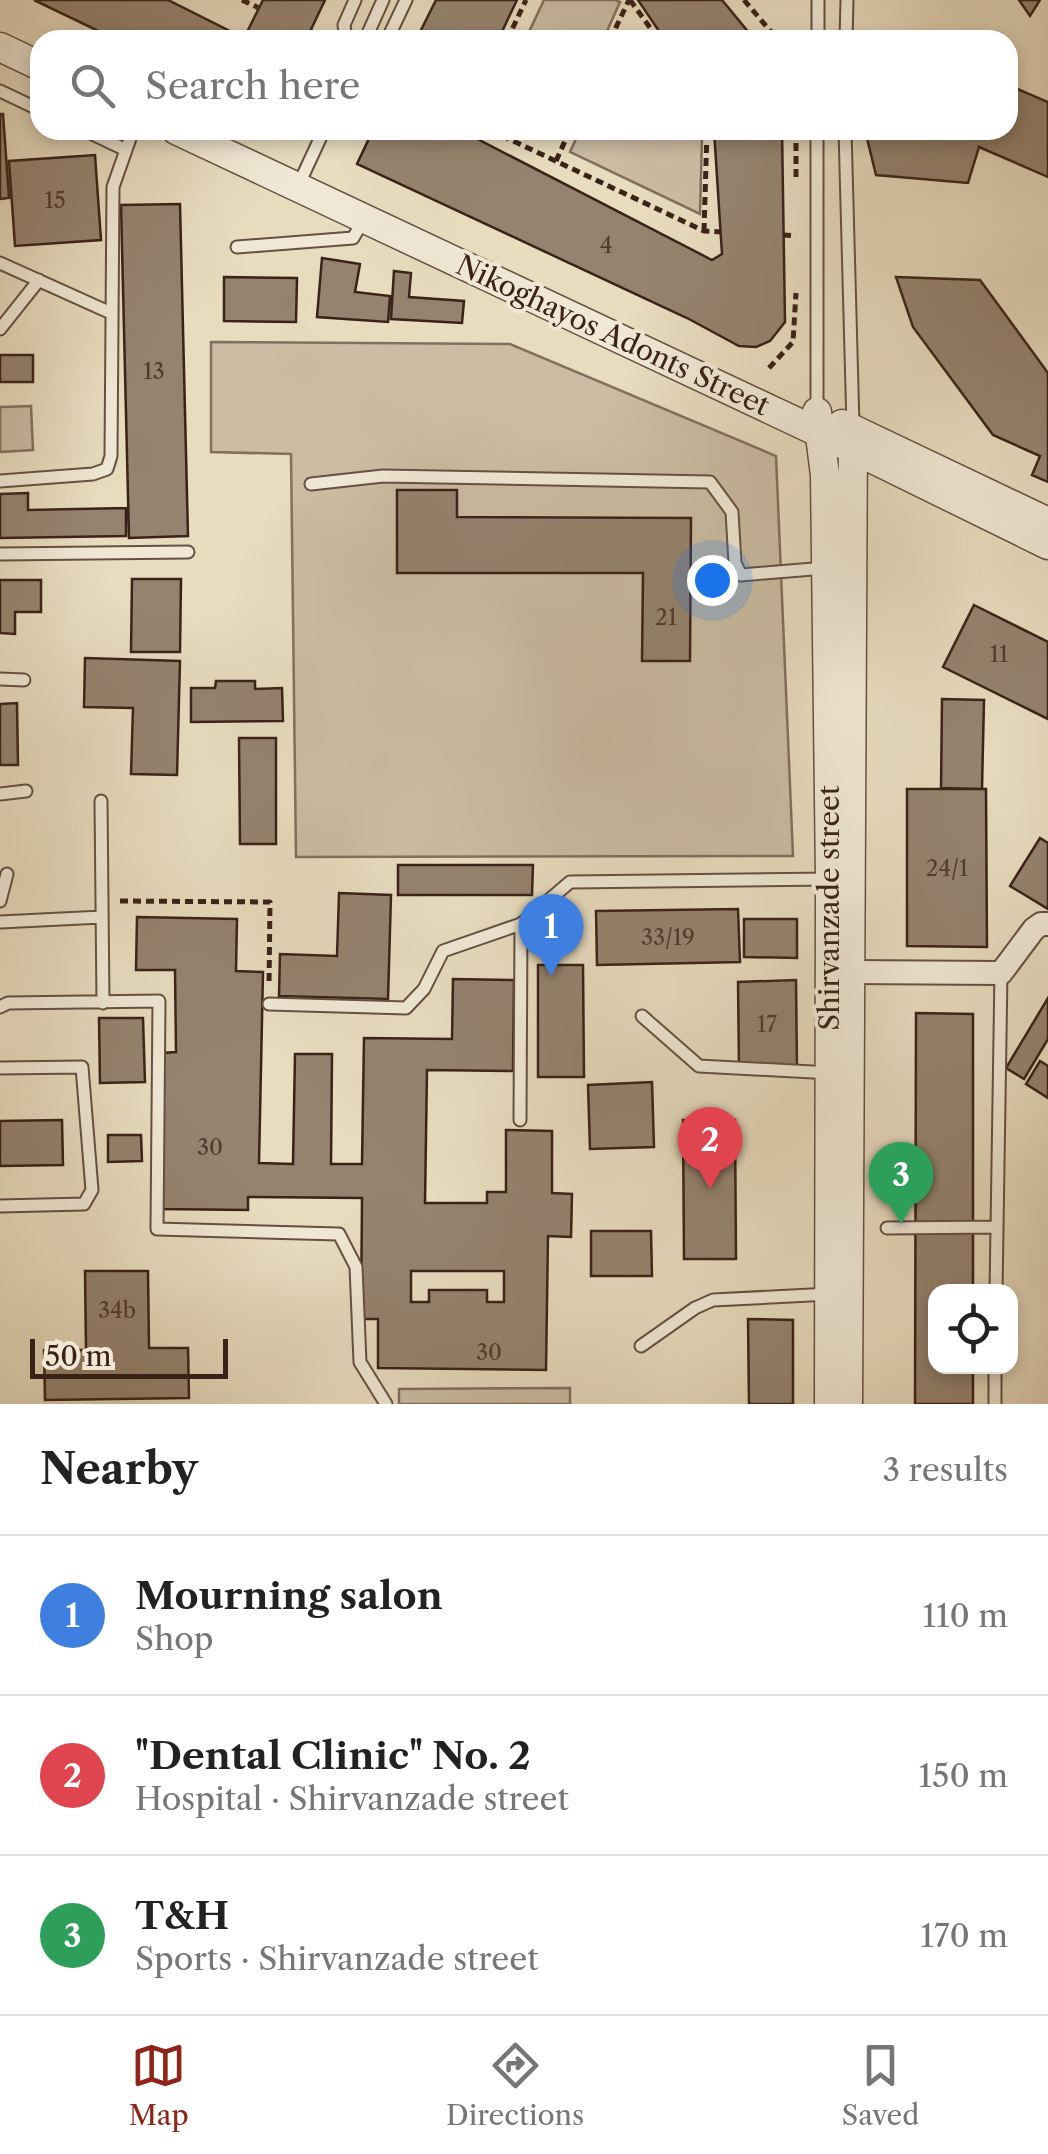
<!DOCTYPE html>
<html lang="en">
<head>
<meta charset="utf-8">
<style>
  body { margin:0; font-family:"Libre Caslon Text",serif; background:#f6f6f6; color:#222 }
  .controls { position:absolute; right:30px; bottom:30px; display:grid; overflow:hidden; border-radius:20px; box-shadow:0 5px 15px #0003 }
  .controls button { width:90px; height:90px; display:grid; place-items:center; padding:0; border:0; border-bottom:2px solid #e0e0e0; background:#fff; color:#222; font:50px sans-serif }
  .scale { position:absolute; left:30px; bottom:25px; width:198px; box-sizing:border-box; padding-left:10px; border:5px solid #3b2219; border-top:0; font-size:28px; line-height:35px; white-space:nowrap; color:#3b2219; -webkit-text-stroke:8px #f0e8d5; paint-order:stroke }
  .you { position:absolute; left:712px; top:580px; width:35px; height:35px; margin:-25px; border:8px solid #fff; border-radius:50%; background:#1a73e8; box-shadow:0 0 0 15px #1a73e833 }
  .badge { display:grid; place-items:center; width:65px; height:65px; border-radius:50%; background:#8f2418; color:#fff; font-size:32px; font-weight:700 }
  .pin { position:absolute; translate:-50% -82px; filter:drop-shadow(0 2px 5px #0008) }
  .pin::after { content:''; position:absolute; top:52px; width:35px; height:30px; background:inherit; clip-path:polygon(0 0,100% 0,50% 100%) }
  .list { margin:0; padding:0; list-style:none }
  h2 { display:flex; justify-content:space-between; align-items:center; height:130px; margin:0; padding:0 40px; font-size:42px }
  h2 small { font-size:32px; font-weight:400; color:#767676 }
  .list li { display:grid; grid-template-columns:65px 1fr auto; gap:30px; align-items:center; box-sizing:border-box; height:160px; padding:0 40px; border-top:2px solid #e0e0e0 }
  .list b { display:block; font-size:38px; white-space:nowrap }
  .list p { margin:0; font-size:32px; white-space:nowrap; color:#767676 }
  .list em { font-size:32px; font-style:normal; color:#767676 }
  .icon { flex:none; width:55px; height:55px; fill:none; stroke:currentColor; stroke-width:2; stroke-linecap:round; stroke-linejoin:round }
  .map { position:relative; flex:none; width:1048px; height:1404px; overflow:hidden }
  .search { position:absolute; background:#fff; box-shadow:0 5px 15px #0003; left:30px; right:30px; top:30px; height:110px; display:flex; align-items:center; gap:25px; box-sizing:border-box; padding:0 35px; border-radius:30px; color:#767676; font-size:38px }
  .sheet { height:610px; background:#fff }
  nav { display:flex; justify-content:space-around; align-items:center; box-sizing:border-box; height:140px; border-top:2px solid #e0e0e0; background:#fff; font-size:28px; color:#767676 }
  nav a { display:grid; justify-items:center; gap:5px }
  nav .on { color:#8f2418 }
  .map>svg:first-child { display:block }
</style>
</head>
<body>
<div class="map">
<svg width="1048" height="1404" viewBox="0 0 1048 1404">
  <rect width="100%" height="100%" fill="#e8dcbf"/>
  <filter id="stains"><feTurbulence type="fractalNoise" baseFrequency=".002" numOctaves="4"/><feColorMatrix values="0 0 0 0 .2 0 0 0 0 .09 0 0 0 0 .02 0 0 0 .5 -.17"/></filter>
  <radialGradient id="worn" r=".72"><stop offset=".6" stop-color="#630" stop-opacity="0"/><stop offset="1" stop-color="#630" stop-opacity=".3"/></radialGradient>
  <!-- green -->
  <path fill="#cbbca3" stroke="#836f5e" stroke-width="2.5" d="M 544,0 L 615,0 L 620,2 L 603,40 L 536,40 L 527,36 Z
    M 580,130 L 689,130 L 702,136 L 700,214 L 570,152 Z
    M 211,342 L 510,344 L 776,456 L 793,856 L 296,857 L 291,454 L 211,452 Z
    M 31,406 L 33,450 L 0,452 L 0,407 Z
    M 570,1388 L 570,1404 L 399,1404 L 399,1389 Z"/>
  <!-- building -->
  <path fill="#95836f" stroke="#3b2219" stroke-width="2.5" fill-rule="evenodd" d="M 34,0 L 168,0 L 244,38 L 263,0 L 325,0 L 306,40 L 117,40 Z
    M 436,0 L 517,0 L 498,40 L 416,40 Z
    M 638,0 L 722,0 L 755,40 L 665,40 Z
    M 1019,0 L 1040,0 L 1030,16 Z
    M 1008,85 L 1048,102 L 1048,177 L 979,147 L 968,183 L 876,175 L 865,130 L 1008,130 Z
    M 0,114 L 3,114 L 9,198 L 0,199 Z
    M 373,130 L 460,130 L 712,260 L 722,254 L 714,130 L 782,130 L 785,322 L 770,341 L 756,347 L 739,346 L 687,318 L 357,164 Z
    M 95,155 L 101,240 L 15,246 L 9,161 Z
    M 180,204 L 188,536 L 129,538 L 121,205 Z
    M 322,258 L 360,264 L 355,292 L 390,296 L 388,322 L 317,317 Z
    M 394,271 L 411,273 L 409,297 L 464,301 L 462,323 L 391,319 Z
    M 224,277 L 297,278 L 296,322 L 224,321 Z
    M 896,277 L 980,280 L 1048,373 L 1048,482 L 1032,475 L 1040,456 L 993,435 L 913,327 Z
    M 0,355 L 33,355 L 33,382 L 0,382 Z
    M 397,490 L 457,490 L 457,517 L 691,518 L 690,661 L 642,661 L 643,573 L 397,573 Z
    M 28,493 L 28,510 L 126,508 L 126,536 L 0,538 L 0,494 Z
    M 132,579 L 181,579 L 180,652 L 131,652 Z
    M 0,580 L 41,580 L 41,612 L 15,612 L 15,634 L 0,633 Z
    M 974,605 L 1048,642 L 1048,719 L 943,667 Z
    M 85,658 L 180,661 L 177,775 L 131,774 L 133,708 L 84,707 Z
    M 216,681 L 255,681 L 255,689 L 282,688 L 283,721 L 191,722 L 191,688 L 215,688 Z
    M 942,699 L 984,700 L 982,789 L 941,788 Z
    M 17,703 L 18,765 L 0,765 L 0,704 Z
    M 239,738 L 276,738 L 276,844 L 240,844 Z
    M 907,789 L 986,789 L 987,947 L 907,946 Z
    M 1040,838 L 1048,843 L 1048,909 L 1010,886 Z
    M 398,865 L 533,865 L 532,895 L 398,895 Z
    M 339,893 L 391,895 L 388,999 L 279,996 L 280,954 L 337,956 Z
    M 738,909 L 740,962 L 597,965 L 596,911 Z
    M 137,917 L 237,919 L 236,971 L 263,972 L 259,1163 L 293,1164 L 295,1054 L 332,1054 L 331,1164 L 362,1164 L 364,1038 L 452,1039 L 453,979 L 514,980 L 513,1071 L 427,1070 L 425,1203 L 487,1203 L 487,1192 L 506,1192 L 506,1130 L 552,1131 L 552,1193 L 572,1194 L 571,1237 L 548,1236 L 546,1370 L 378,1368 L 378,1319 L 361,1319 L 362,1198 L 248,1197 L 248,1210 L 160,1209 L 162,1053 L 176,1052 L 175,970 L 136,970 ZM 411,1271 L 504,1271 L 504,1302 L 487,1302 L 487,1290 L 429,1290 L 429,1302 L 411,1302 Z
    M 744,919 L 797,919 L 797,958 L 744,957 Z
    M 538,965 L 583,965 L 584,1077 L 538,1077 Z
    M 796,980 L 797,1069 L 739,1067 L 738,982 Z
    M 1048,998 L 1048,1039 L 1024,1079 L 1006,1068 Z
    M 916,1013 L 973,1014 L 973,1292 L 936,1292 L 936,1366 L 973,1366 L 973,1404 L 915,1404 Z
    M 99,1018 L 143,1018 L 145,1082 L 100,1083 Z
    M 1040,1061 L 1048,1066 L 1048,1098 L 1026,1084 Z
    M 652,1082 L 654,1147 L 590,1149 L 588,1085 Z
    M 62,1120 L 63,1165 L 0,1166 L 0,1121 Z
    M 683,1120 L 735,1120 L 736,1259 L 684,1259 Z
    M 108,1135 L 141,1135 L 142,1161 L 108,1162 Z
    M 591,1231 L 651,1231 L 652,1276 L 591,1276 Z
    M 85,1271 L 148,1271 L 149,1348 L 188,1348 L 189,1398 L 45,1400 L 44,1350 L 86,1350 Z
    M 748,1319 L 793,1320 L 793,1404 L 749,1404 Z"/>
  <g fill="none" stroke-linecap="round" stroke-linejoin="round">
    <!-- service casing -->
    <g stroke="#665042" stroke-width="15">
      <path id="service" d="M 346,40 L 344,25 L 355,0
        M 365,40 L 383,0
        M 387,40 L 406,0
        M 818,40 L 818,0
        M 846,40 L 847,0
        M 0,91 L 40,110
        M 84,130 L 124,149
        M 845,130 L 853,426
        M 298,186 L 324,130
        M 237,247 L 353,238 L 363,221
        M 0,263 L 111,313
        M 0,329 L 39,280
        M 817,411 L 817,130
        M 0,481 L 93,474 L 107,469 L 111,456 L 113,187 L 133,130
        M 311,484 L 383,476 L 710,482 L 732,512 L 735,563 L 741,575 L 825,568
        M 0,554 L 188,552
        M 0,679 L 24,680
        M 0,794 L 26,791
        M 101,801 L 103,1003
        M 0,901 L 7,874
        M 0,922 L 102,917
        M 269,1004 L 406,1008 L 424,989 L 443,951 L 521,924 L 570,882 L 832,879
        M 0,1007 L 8,1003 L 159,1001 L 157,1229 L 339,1234 L 356,1267 L 360,1362 L 386,1404
        M 642,1016 L 699,1066 L 831,1073
        M 0,1068 L 82,1067 L 92,1190 L 84,1204 L 0,1206
        M 520,1120 L 521,924
        M 887,1228 L 997,1227
        M 996,1292 L 1001,973
        M 641,1346 L 695,1308 L 713,1300 L 830,1294
        M 995,1404 L 995,1366"/>
    </g>
    <!-- minor casing -->
    <g stroke="#665042" stroke-width="26">
      <path id="minor" d="M 850,972 L 1001,973 L 1034,929 L 1041,924 L 1048,924"/>
    </g>
    <!-- tertiary casing -->
    <g stroke="#665042" stroke-width="31">
      <path id="tertiary" d="M 0,47 L 40,66
        M 176,130 L 820,433 L 1048,545
        M 817,412 L 825,475 L 830,879 L 829,1404
        M 842,424 L 1048,522
        M 848,1404 L 853,429"/>
    </g>
    <!-- path -->
    <path stroke="#3b2219" stroke-width="5" stroke-dasharray="8 5" stroke-linecap="butt" d="M 242,0 L 259,8
      M 630,0 L 659,40
      M 744,0 L 778,40
      M 310,31 L 323,38
      M 507,40 L 526,0
      M 610,40 L 629,0
      M 490,130 L 704,231 L 721,232
      M 796,130 L 796,182
      M 556,161 L 570,130
      M 704,231 L 707,130
      M 783,235 L 796,236
      M 769,368 L 793,342 L 796,293
      M 120,901 L 270,902 L 269,986"/>
    <!-- service -->
    <use href="#service" stroke="#f0e8d5" stroke-width="11"/>
    <!-- minor -->
    <use href="#minor" stroke="#f0e8d5" stroke-width="22"/>
    <!-- tertiary -->
    <use href="#tertiary" stroke="#f0e8d5" stroke-width="28"/>
  </g>
  <g text-anchor="middle" dominant-baseline="central" stroke-width="8" stroke-linejoin="round" paint-order="stroke">
    <!-- number labels -->
    <g font-size="22" fill="#523a2e">
      <text x="55" y="200">15</text>
      <text x="606" y="245">4</text>
      <text x="154" y="371">13</text>
      <text x="666" y="617">21</text>
      <text x="999" y="654">11</text>
      <text x="947" y="868">24/1</text>
      <text x="668" y="937">33/19</text>
      <text x="767" y="1024">17</text>
      <text x="210" y="1147">30</text>
      <text x="117" y="1310">34b</text>
      <text x="489" y="1352">30</text>
    </g>
    <!-- street labels -->
    <g font-size="28" fill="#3b2219" stroke="#f0e8d5">
      <text transform="translate(613 335) rotate(25)">Nikoghayos Adonts Street</text>
      <text transform="translate(829 908) rotate(-90)">Shirvanzade street</text>
    </g>
  </g>
  <rect width="100%" height="100%" filter="url(#stains)"/>
  <rect width="100%" height="100%" fill="url(#worn)"/>
</svg>
<div class="controls">
<button><svg class="icon" aria-label="locate" viewBox="0 0 24 24"><circle cx="12" cy="12" r="6"/><path d="M12 2v4M12 18v4M2 12h4M18 12h4"/></svg></button>
</div>
<div class="scale">50 m</div>
<div class="you"></div>
<div class="pin badge" style="left:551px;top:976px;background:#3f7fe0">1</div>
<div class="pin badge" style="left:710px;top:1189px;background:#e0444e">2</div>
<div class="pin badge" style="left:901px;top:1224px;background:#2e9e5b">3</div>
<div class="search"><svg class="icon" aria-label="search" viewBox="0 0 24 24"><circle cx="10" cy="10" r="6"/><path d="M15 15l6 6"/></svg>Search here</div>
</div>
<section class="sheet">
<h2>Nearby<small>3 results</small></h2>
<ul class="list">
<li><span class="badge" style="background:#3f7fe0">1</span><div><b>Mourning salon</b><p>Shop</p></div><em>110 m</em></li>
<li><span class="badge" style="background:#e0444e">2</span><div><b>&quot;Dental Clinic&quot; No. 2</b><p>Hospital · Shirvanzade street</p></div><em>150 m</em></li>
<li><span class="badge" style="background:#2e9e5b">3</span><div><b>T&amp;H</b><p>Sports · Shirvanzade street</p></div><em>170 m</em></li>
</ul>
</section>
<nav>
<a class="on"><svg class="icon" aria-label="map" viewBox="0 0 24 24"><path d="M3 6l6-2 6 2 6-2v14l-6 2-6-2-6 2zM9 4v14M15 6v14"/></svg>Map</a>
<a><svg class="icon" aria-label="directions" viewBox="0 0 24 24"><path d="M12 3l9 9-9 9-9-9zM9 14v-3h6M13 9l2 2-2 2"/></svg>Directions</a>
<a><svg class="icon" aria-label="saved" viewBox="0 0 24 24"><path d="M7 4h10v16l-5-4-5 4z"/></svg>Saved</a>
</nav>
</body>
</html>
